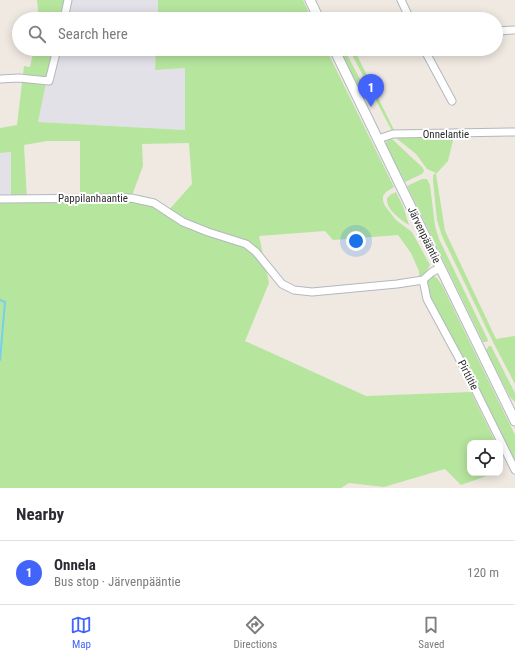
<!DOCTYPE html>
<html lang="en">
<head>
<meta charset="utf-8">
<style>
  body { margin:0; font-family:"Roboto Condensed",sans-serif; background:#f7f7f7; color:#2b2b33 }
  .controls { position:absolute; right:12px; bottom:12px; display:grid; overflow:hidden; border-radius:8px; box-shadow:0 2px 10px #0003 }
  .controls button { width:36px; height:36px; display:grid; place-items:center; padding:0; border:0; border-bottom:1px solid #e1e1e2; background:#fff; color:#2b2b33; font:20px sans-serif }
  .you { position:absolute; left:356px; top:241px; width:14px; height:14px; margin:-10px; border:3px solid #fff; border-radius:50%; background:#1a73e8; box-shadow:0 0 0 6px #1a73e833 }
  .badge { display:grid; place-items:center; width:26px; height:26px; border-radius:50%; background:#4264fb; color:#fff; font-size:13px; font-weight:700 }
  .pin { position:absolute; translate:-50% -33px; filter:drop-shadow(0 1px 2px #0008) }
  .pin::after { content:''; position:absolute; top:21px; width:14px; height:12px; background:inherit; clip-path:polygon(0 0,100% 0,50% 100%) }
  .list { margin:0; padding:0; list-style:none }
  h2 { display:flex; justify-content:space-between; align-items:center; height:52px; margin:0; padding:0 16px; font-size:17px }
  h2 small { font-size:13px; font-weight:400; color:#7c7c81 }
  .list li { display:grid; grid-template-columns:26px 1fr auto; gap:12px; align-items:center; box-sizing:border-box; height:64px; padding:0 16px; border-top:1px solid #e1e1e2 }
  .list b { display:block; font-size:15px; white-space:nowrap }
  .list p { margin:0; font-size:13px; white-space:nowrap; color:#7c7c81 }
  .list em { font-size:13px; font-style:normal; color:#7c7c81 }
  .icon { flex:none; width:22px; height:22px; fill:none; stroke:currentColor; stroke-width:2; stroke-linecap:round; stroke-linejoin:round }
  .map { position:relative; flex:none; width:515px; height:488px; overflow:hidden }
  .search { position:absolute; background:#fff; box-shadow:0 2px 10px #0003; left:12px; right:12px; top:12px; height:44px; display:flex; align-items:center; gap:10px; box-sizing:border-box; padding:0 14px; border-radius:22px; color:#7c7c81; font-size:15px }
  .sheet { height:116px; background:#fff }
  nav { display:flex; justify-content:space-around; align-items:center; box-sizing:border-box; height:56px; border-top:1px solid #e1e1e2; background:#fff; font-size:11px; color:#7c7c81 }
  nav a { display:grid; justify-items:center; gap:2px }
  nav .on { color:#4264fb }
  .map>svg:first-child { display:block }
</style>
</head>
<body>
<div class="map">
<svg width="515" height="488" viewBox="0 0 515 488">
  <rect width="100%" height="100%" fill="#efe9e1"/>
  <!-- industrial -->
  <path fill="#e3e1e8" d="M 66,0 L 158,0 L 158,19 L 61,19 Z
    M 53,49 L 156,49 L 155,70 L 186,68 L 185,130 L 38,122 Z
    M 11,152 L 11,199 L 0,199 L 0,153 Z"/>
  <!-- green -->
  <path fill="#b6e59e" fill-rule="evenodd" d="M 37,0 L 66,0 L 61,19 L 39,19 Z
    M 158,0 L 303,0 L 312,19 L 158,19 Z
    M 34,49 L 53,49 L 38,122 L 185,130 L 185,68 L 155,70 L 156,49 L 326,49 L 394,187 L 386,192 L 383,196 L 383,201 L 385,206 L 396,220 L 412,232 L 430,265 L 425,274 L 419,278 L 419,271 L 411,253 L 398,235 L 333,240 L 325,231 L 259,236 L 269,283 L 245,341 L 366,396 L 471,392 L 496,443 L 470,443 L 470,473 L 495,473 L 461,485 L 445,469 L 384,487 L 349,483 L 341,488 L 0,488 L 0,199 L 11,199 L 11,152 L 0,153 L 0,128 L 17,125 L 24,66 L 30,67 ZM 47,141 L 80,141 L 80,198 L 27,199 L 24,145 ZM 189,143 L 192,184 L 167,212 L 131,198 L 143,166 L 142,144 Z
    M 339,49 L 344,49 L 370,98 L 373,103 L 372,105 L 370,106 L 357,86 Z
    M 349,49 L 354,49 L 395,132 L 392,131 Z
    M 454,136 L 448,161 L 436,174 L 445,231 L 496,339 L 515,336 L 515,384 L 493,342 L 442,236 L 437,220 L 433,181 L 433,175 L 436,173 L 427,169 L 416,154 L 396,138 L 397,137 L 428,138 Z
    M 391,138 L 423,168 L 424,171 L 422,174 L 405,182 L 386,146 L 386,142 Z
    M 422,179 L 427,179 L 430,185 L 435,226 L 439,239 L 488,340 L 487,342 L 483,342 L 407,186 Z
    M 396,192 L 403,206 L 409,225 C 400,219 386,210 387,198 L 390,195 Z
    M 434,276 L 437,278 L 442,285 L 515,435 L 515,466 L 428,292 L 426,282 L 430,277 Z
    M 489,346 L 491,346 L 515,393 L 515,402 L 510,397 L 486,350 Z"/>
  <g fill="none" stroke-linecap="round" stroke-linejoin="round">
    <!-- stream -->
    <path stroke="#75cff0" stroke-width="2" d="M 0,300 L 5,302 L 0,360"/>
    <!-- street casing -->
    <g stroke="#b4b7c1" stroke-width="9">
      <path id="street" d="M 401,0 L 410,19
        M 64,19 L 68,0
        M 496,31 L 515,30
        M 424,49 L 452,101
        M 0,79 L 19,78 L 49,81 L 57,49
        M 378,139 L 393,134 L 515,132
        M 0,199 L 131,198 L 154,203 L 183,222 L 208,232 L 246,244 L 256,252 L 282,284 L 294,290 L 312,292 L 397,284 L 423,280 L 432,272 L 440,268
        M 423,280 L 427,299 L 467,373 L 515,470"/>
    </g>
    <!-- secondary casing -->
    <g stroke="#b4b7c1" stroke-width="11">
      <path id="secondary" d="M 310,0 L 319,19
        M 334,49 L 515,421"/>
    </g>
    <!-- street -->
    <use href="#street" stroke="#fff" stroke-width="7"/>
    <!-- secondary -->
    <use href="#secondary" stroke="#fff" stroke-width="9"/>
  </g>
  <g text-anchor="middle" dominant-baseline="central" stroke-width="4" stroke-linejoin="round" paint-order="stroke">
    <!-- street labels -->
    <g font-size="11" fill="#2e2e2e" stroke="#fff">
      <text x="446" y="134">Onnelantie</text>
      <text x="93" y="198">Pappilanhaantie</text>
      <text transform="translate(424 235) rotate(64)">Järvenpääntie</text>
      <text transform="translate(468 375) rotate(63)">Pirttitie</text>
    </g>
  </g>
</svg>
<div class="controls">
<button><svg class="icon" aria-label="locate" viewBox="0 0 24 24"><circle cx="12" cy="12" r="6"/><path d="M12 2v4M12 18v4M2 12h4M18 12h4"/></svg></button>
</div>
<div class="you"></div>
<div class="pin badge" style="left:371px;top:107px">1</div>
<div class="search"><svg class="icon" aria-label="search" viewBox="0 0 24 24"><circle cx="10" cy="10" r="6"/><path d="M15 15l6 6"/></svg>Search here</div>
</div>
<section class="sheet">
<h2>Nearby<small></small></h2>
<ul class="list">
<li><span class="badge">1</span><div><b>Onnela</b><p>Bus stop · Järvenpääntie</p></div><em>120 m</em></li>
</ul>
</section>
<nav>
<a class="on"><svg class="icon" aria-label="map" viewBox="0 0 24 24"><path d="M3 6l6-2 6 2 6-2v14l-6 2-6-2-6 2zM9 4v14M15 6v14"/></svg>Map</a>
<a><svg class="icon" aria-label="directions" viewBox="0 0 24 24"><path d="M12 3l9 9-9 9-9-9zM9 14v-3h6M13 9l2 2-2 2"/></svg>Directions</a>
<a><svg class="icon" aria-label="saved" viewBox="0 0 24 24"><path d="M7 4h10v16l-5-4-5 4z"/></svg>Saved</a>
</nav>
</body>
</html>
